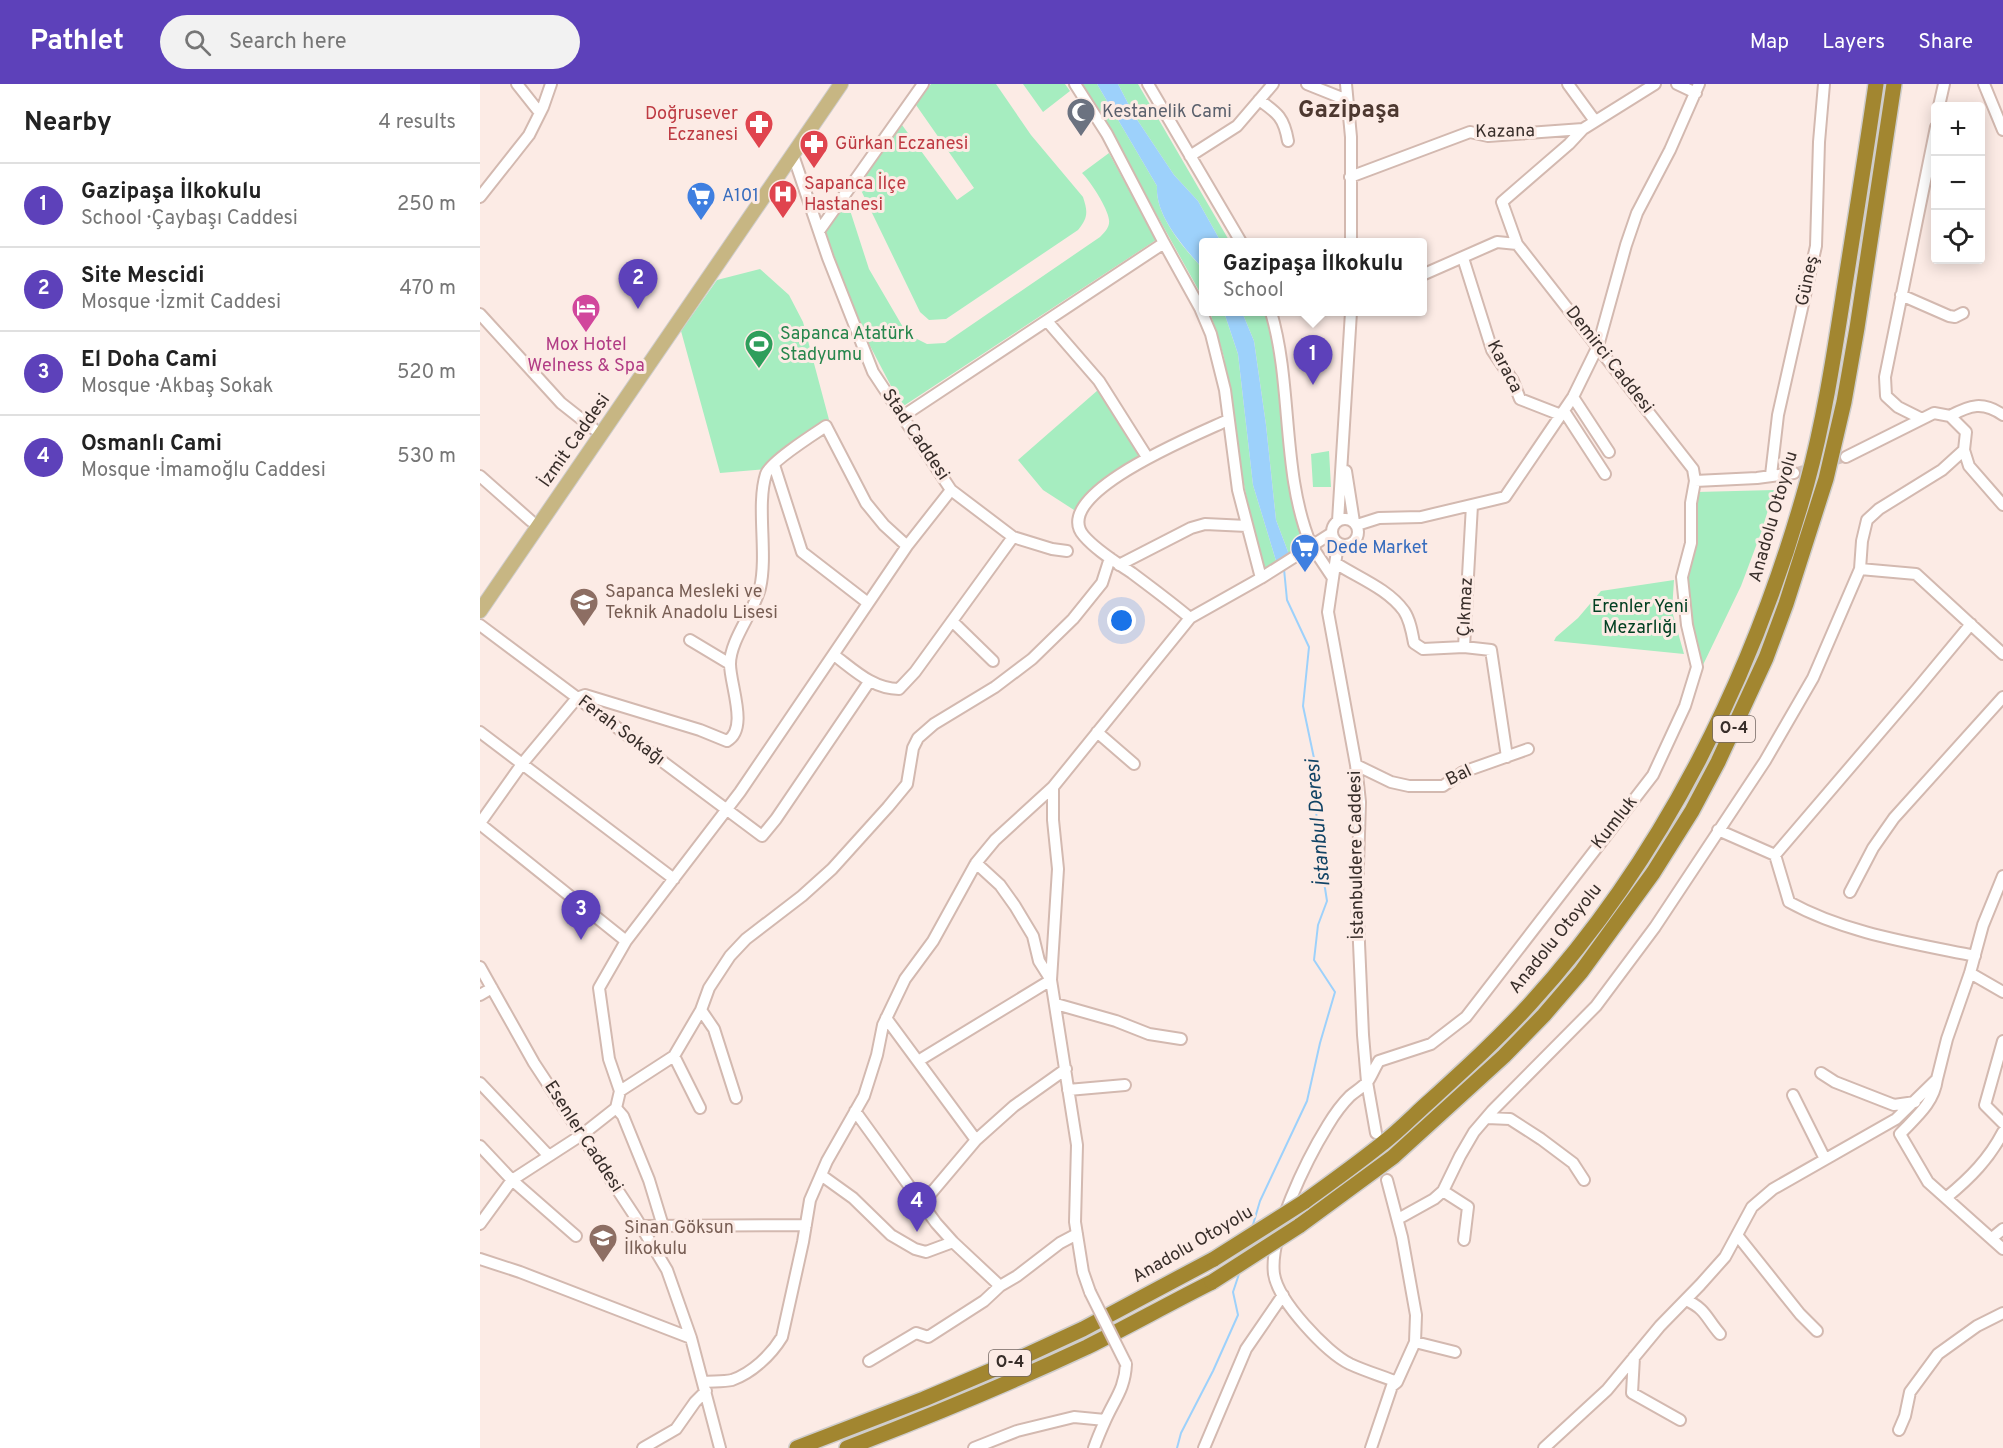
<!DOCTYPE html>
<html lang="en">
<head>
<meta charset="utf-8">
<style>
  body { margin:0; font-family:Overpass,sans-serif; background:#f2f2f2; color:#222 }
  .controls { position:absolute; right:18px; top:18px; display:grid; overflow:hidden; border-radius:6px; box-shadow:0 3px 15px #0003 }
  .controls button { width:54px; height:54px; display:grid; place-items:center; padding:0; border:0; border-bottom:2px solid #e0e0e0; background:#fff; color:#222; font:30px sans-serif }
  .you { position:absolute; left:642px; top:537px; width:21px; height:21px; margin:-15px; border:4px solid #fff; border-radius:50%; background:#1a73e8; box-shadow:0 0 0 9px #1a73e833 }
  .badge { display:grid; place-items:center; width:39px; height:39px; border-radius:50%; background:#5d41ba; color:#fff; font-size:20px; font-weight:700 }
  .pin { position:absolute; translate:-50% -50px; filter:drop-shadow(0 2px 3px #0008) }
  .pin::after { content:''; position:absolute; top:32px; width:21px; height:18px; background:inherit; clip-path:polygon(0 0,100% 0,50% 100%) }
  .popup { position:absolute; left:719px; top:154px; width:228px; height:78px; box-sizing:border-box; display:grid; place-content:center; border-radius:6px; background:#fff; filter:drop-shadow(0 2px 4px #0005); font-size:20px; white-space:nowrap; color:#767676 }
  .popup b { font-size:22px; color:#222 }
  .popup::after { content:''; position:absolute; left:50%; top:100%; margin-left:-12px; border:12px solid transparent; border-top-color:#fff }
  .list { margin:0; padding:0; list-style:none }
  h2 { display:flex; justify-content:space-between; align-items:center; height:78px; margin:0; padding:0 24px; font-size:26px }
  h2 small { font-size:20px; font-weight:400; color:#767676 }
  .list li { display:grid; grid-template-columns:39px 1fr auto; gap:18px; align-items:center; box-sizing:border-box; height:84px; padding:0 24px; border-top:2px solid #e0e0e0 }
  .list b { display:block; font-size:22px; white-space:nowrap }
  .list p { margin:0; font-size:20px; white-space:nowrap; color:#767676 }
  .list em { font-size:20px; font-style:normal; color:#767676 }
  .icon { flex:none; width:33px; height:33px; fill:none; stroke:currentColor; stroke-width:2; stroke-linecap:round; stroke-linejoin:round }
  .map { position:relative; flex:none; width:1523px; height:1364px; overflow:hidden }
  header { display:flex; align-items:center; gap:36px; box-sizing:border-box; height:84px; padding:0 30px; background:#5d41ba; color:#fff }
  header strong { font-size:28px }
  nav { display:flex; gap:33px; margin-inline-start:auto; font-size:21px }
  .search { width:420px; height:54px; background:#f2f2f2; display:flex; align-items:center; gap:15px; box-sizing:border-box; padding:0 21px; border-radius:33px; color:#767676; font-size:22px }
  main { display:flex }
  aside { flex:1; background:#fff }
  .map>svg:first-child { display:block }
</style>
</head>
<body>
<header>
<strong>Pathlet</strong>
<div class="search"><svg class="icon" aria-label="search" viewBox="0 0 24 24"><circle cx="10" cy="10" r="6"/><path d="M15 15l6 6"/></svg>Search here</div>
<nav><a>Map</a><a>Layers</a><a>Share</a></nav>
</header>
<main>
<aside>
<h2>Nearby<small>4 results</small></h2>
<ul class="list">
<li><span class="badge">1</span><div><b>Gazipaşa İlkokulu</b><p>School · Çaybaşı Caddesi</p></div><em>250 m</em></li>
<li><span class="badge">2</span><div><b>Site Mescidi</b><p>Mosque · İzmit Caddesi</p></div><em>470 m</em></li>
<li><span class="badge">3</span><div><b>El Doha Cami</b><p>Mosque · Akbaş Sokak</p></div><em>520 m</em></li>
<li><span class="badge">4</span><div><b>Osmanlı Cami</b><p>Mosque · İmamoğlu Caddesi</p></div><em>530 m</em></li>
</ul>
</aside>
<div class="map">
<svg width="1523" height="1364" viewBox="0 0 1523 1364">
  <rect width="100%" height="100%" fill="#fcebe5"/>
  <!-- green -->
  <path fill="#a6edc0" d="M 451,0 L 516,0 L 551,51 L 603,113 C 608,128 608,134 598,146 L 466,235 L 449,236 L 440,228 L 378,100 L 422,41 L 477,116 L 494,104 L 436,21 Z
    M 543,0 L 585,0 L 590,7 L 563,28 Z
    M 600,0 L 617,0 L 677,102 C 675,132 704,164 723,185 L 723,214 L 618,25 Z
    M 638,0 L 658,0 L 750,158 L 741,158 L 718,117 L 694,91 L 654,31 Z
    M 629,69 L 676,156 L 422,323 L 377,237 L 344,150 L 367,117 L 389,185 L 427,250 L 447,260 L 465,259 L 620,153 C 625,148 630,143 629,136 C 628,124 610,97 602,89 Z
    M 280,185 L 309,211 L 323,238 L 352,347 L 288,385 L 240,389 L 201,247 L 237,196 Z
    M 730,228 L 744,228 L 758,270 L 773,401 L 797,480 L 782,488 L 753,347 L 744,273 Z
    M 762,228 L 791,228 L 800,244 L 822,460 L 810,473 L 796,436 L 786,341 L 774,257 Z
    M 618,306 L 660,373 L 609,411 L 594,426 L 563,406 L 538,376 Z
    M 849,367 L 851,403 L 833,403 L 831,370 Z
    M 1294,406 L 1282,446 L 1261,502 L 1222,583 L 1209,539 L 1205,493 L 1214,454 L 1217,408 Z
    M 1194,496 L 1192,527 L 1204,570 L 1074,557 L 1076,553 L 1098,534 L 1121,507 Z"/>
  <!-- water -->
  <path fill="#9dd1fb" d="M 617,0 L 638,0 L 654,31 L 694,91 L 718,117 L 741,158 L 724,158 L 723,185 C 704,163 675,132 677,102 Z
    M 744,228 L 762,228 L 774,257 L 786,341 L 796,436 L 810,473 L 797,480 L 773,401 L 758,270 Z"/>
  <g fill="none" stroke-linecap="round" stroke-linejoin="round">
    <!-- stream -->
    <path stroke="#9dd1fb" stroke-width="2" d="M 772,1144 L 780,1117 L 827,1017 L 840,959 L 855,908 L 834,876 L 838,841 L 847,817 L 837,753 L 835,679 L 823,622 L 829,563 L 807,516 L 804,485
      M 697,1364 L 701,1349 L 733,1287 L 758,1231 L 753,1208 L 759,1190"/>
    <!-- minor-tunnel -->
    <path stroke="#d5c5c0" stroke-width="10" stroke-dasharray="10 5" stroke-linecap="butt" d="M 1314,389 L 1366,373"/>
    <!-- minor casing -->
    <g stroke="#d3b9b0" stroke-width="14">
      <path id="minor" d="M 37,0 L 60,29
        M 595,0 L 627,50 L 684,159 L 720,224 L 731,250 L 745,306 L 758,406 L 781,494
        M 668,0 L 761,158
        M 827,0 L 867,16
        M 866,0 L 871,53 L 871,158
        M 1088,0 L 1115,37
        M 1197,0 L 1216,9
        M 1504,0 L 1523,46
        M 779,16 C 798,29 804,34 808,57
        M 1459,22 L 1464,0
        M 313,71 L 348,174 L 393,288 L 471,406 L 533,453 L 572,465 L 587,467
        M 710,72 L 757,42 L 793,0
        M 870,93 L 990,48 L 1008,52 L 1103,45 L 1175,0
        M 0,113 L 49,51 L 63,23 L 71,0
        M 339,147 L 443,0
        M 1037,160 L 1022,118 L 1089,60 L 1103,45
        M 983,174 L 1012,266 L 1033,297 L 1040,315 L 1081,331
        M 942,191 L 1017,158 L 1037,160 L 1213,385 L 1215,397 L 1277,394 L 1314,389
        M 1421,211 L 1469,232 L 1475,233 L 1483,229
        M 791,228 C 813,302 801,389 831,461
        M 0,230 L 81,319 L 114,345
        M 567,237 L 619,297 L 667,373
        M 1093,313 L 1129,368
        M 1084,327 L 1125,390
        M 423,332 L 684,159
        M 1470,332 C 1490,321 1503,317 1523,331
        M 1442,335 L 1418,323 L 1406,312 L 1405,293 L 1456,43
        M 1484,366 L 1489,382 L 1523,421
        M 294,381 L 322,468 L 388,519
        M 866,387 L 874,438
        M 1291,391 L 1298,331 L 1336,162 L 1339,58 L 1344,0
        M 0,392 L 51,437
        M 992,421 L 984,563 L 1011,566 L 1027,673
        M852 448a13 13 0 1 1 26 0a13 13 0 1 1-26 0Z
        M 858,437 L 871,228
        M 877,441 L 899,434 L 941,433 L 1025,413 L 1093,313 L 1118,262 L 1146,161 L 1157,129 L 1190,66 L 1219,0
        M 858,460 L 848,528 L 876,681 L 880,718 L 877,813 L 883,951 L 887,998 L 896,1049
        M 835,467 L 853,494
        M 857,480 C 879,494 908,505 924,527 C 930,536 932,548 934,559 L 943,565 L 984,563
        M 639,481 L 711,444 L 725,440 L 767,442
        M 1380,485 L 1436,490 L 1523,570
        M 710,534 C 691,518 672,504 652,489 C 636,478 617,467 604,452 C 567,410 721,349 748,336
        M 472,537 L 513,577
        M 0,541 L 282,752 L 296,735 L 389,598
        M 210,556 L 250,580
        M 354,571 C 374,586 393,605 419,605 L 435,588 L 533,453
        M 0,648 L 194,795
        M 617,648 L 654,680
        M 876,681 L 911,698 L 929,702 L 963,702 L 983,688 L 1048,665
        M 0,739 L 42,680 L 97,614 L 105,611 L 220,646 L 247,657 C 269,645 250,601 250,580 C 250,556 274,528 280,504 C 288,469 276,422 286,390 C 290,378 334,350 346,342 L 386,419 L 404,441 L 427,462
        M 0,740 L 146,857
        M 1238,746 L 1295,771 L 1437,605 L 1491,540
        M 1295,771 L 1309,818 C 1365,849 1432,859 1495,872
        M 1370,808 L 1393,764 L 1414,734 L 1523,613
        M 0,883 L 54,979 L 156,1134 L 187,1186 L 211,1254 L 240,1364
        M 1490,889 L 1523,908
        M 0,911 L 12,904
        M 576,920 L 636,937 L 669,950 L 701,955
        M 221,926 L 234,945 L 256,1014
        M 406,934 L 496,1056
        M 1523,957 L 1505,1021 L 1523,1039
        M 194,972 L 220,1024
        M 438,977 L 571,896 L 559,877 L 553,852 L 535,822 L 520,801 L 496,779
        M 1341,989 L 1355,998 L 1414,1021 L 1435,1018
        M 1457,995 C 1454,1019 1436,1033 1420,1050 L 1448,1098 L 1523,1165
        M 0,999 L 68,1071
        M 588,1006 L 645,1001
        M 140,1007 L 194,972 L 221,926 L 229,904 L 250,872 L 266,855 L 322,812 L 352,785 L 408,723 L 427,700 L 433,664 L 438,654 L 454,640 L 515,603 L 552,575 L 593,535 L 622,499 L 630,474
        M 1313,1011 L 1345,1075
        M 136,1024 L 143,1032 L 169,1096 L 183,1142
        M 375,1027 L 456,1139 L 473,1158 L 520,1202
        M 1007,1034 L 1030,1035 L 1061,1055 L 1093,1079 L 1104,1096
        M 0,1062 L 32,1096 L 96,1152
        M 341,1091 L 373,1114 L 411,1151 L 435,1165 L 446,1168 L 473,1158
        M 963,1107 L 988,1123 L 984,1156
        M 1467,1113 C 1490,1094 1509,1075 1523,1048
        M 442,1120 L 496,1056 L 534,1022 L 586,985
        M 918,1135 L 954,1115 L 963,1107 L 980,1072 L 994,1048 L 1012,1027 L 1116,922 L 1175,843 L 1285,677 L 1333,594 L 1380,485 L 1382,457 L 1387,436 L 1399,425 L 1462,386 L 1484,366 L 1486,348 L 1470,332 L 1454,329 L 1366,373
        M 0,1140 L 32,1096 L 103,1050 L 136,1024 L 140,1007 L 129,975 L 119,904 L 146,857 L 260,708 L 427,462 L 471,406
        M 161,1142 L 326,1141
        M 1257,1151 L 1320,1230 L 1337,1247
        M 1512,1154 L 1523,1145
        M 0,1175 L 40,1188 L 211,1254
        M 610,1208 L 603,1188 L 595,1138 L 597,1061 L 571,896 L 578,785 L 573,736 L 573,703 L 710,534 L 781,494 L 852,449
        M 1206,1216 C 1226,1225 1226,1234 1240,1250
        M 935,1258 L 975,1268
        M 1154,1273 L 1152,1309 L 1200,1336
        M 389,1277 L 436,1249 L 448,1253 L 504,1217 L 520,1202 L 537,1192 L 580,1159 L 597,1150
        M 223,1298 C 232,1297 243,1298 252,1296 C 272,1289 291,1271 302,1253 L 323,1158 L 330,1116 L 347,1077 L 384,1012 L 397,971 L 403,941 L 425,895 L 453,857 L 496,779 L 515,756 L 573,703
        M 917,1298 C 902,1292 885,1287 870,1280 C 846,1268 798,1217 794,1190 C 789,1151 827,1075 848,1041 C 854,1031 862,1020 870,1012 C 876,1007 883,1003 888,997 C 892,991 895,983 899,977 L 951,960 L 986,933 L 1173,691 L 1205,622 L 1217,583 L 1207,541 L 1202,493 L 1211,459 L 1211,419 L 1215,397
        M 1419,1346 L 1425,1332 L 1430,1308 L 1458,1270 L 1497,1242 L 1523,1229
        M 163,1364 L 196,1345 L 215,1318 L 226,1307
        M 494,1364 L 537,1347 L 594,1333 L 625,1336
        M 614,1364 C 617,1355 621,1346 625,1337 C 634,1316 645,1305 646,1280
        M 724,1364 L 766,1265 L 803,1211
        M 891,1364 L 912,1302 L 917,1298 L 935,1258 L 936,1231 L 922,1153 L 907,1096
        M 1064,1364 L 1127,1306 L 1180,1242 L 1220,1201 L 1245,1173 L 1272,1123 L 1293,1105 L 1416,1035 L 1457,995 L 1467,955 L 1490,889 L 1503,841 L 1523,792"/>
    </g>
    <!-- major casing -->
    <g stroke="#cfcdcc" stroke-width="16">
      <path id="major" d="M 0,527 L 361,0"/>
    </g>
    <!-- highway casing -->
    <g stroke="#cfcdcc" stroke-width="18">
      <path id="highway" d="M 824,1118 C 850,1099 877,1080 903,1059 C 920,1046 935,1030 951,1016 C 985,985 1019,954 1050,920 C 1184,773 1274,590 1327,399 C 1344,337 1354,271 1364,207 C 1375,138 1386,69 1396,0
        M 819,1142 L 913,1073 L 1024,972 L 1064,931 L 1101,888 L 1173,789 L 1212,727 L 1238,678 L 1286,574 L 1306,520 L 1346,395 L 1364,318 L 1377,244 L 1414,0
        M 317,1364 L 444,1315 L 536,1276 L 603,1245 L 734,1175
        M 367,1364 C 448,1333 528,1300 607,1263 C 649,1242 690,1219 732,1198"/>
    </g>
    <!-- minor -->
    <use href="#minor" stroke="#fff" stroke-width="10"/>
    <!-- major -->
    <use href="#major" stroke="#c7b683" stroke-width="14"/>
    <!-- highway -->
    <use href="#highway" stroke="#a28630" stroke-width="15"/>
    <!-- minor-bridge casing -->
    <g stroke="#d3b9b0" stroke-width="14" stroke-linecap="butt">
      <path id="minor-bridge" d="M 610,1208 L 646,1280"/>
    </g>
    <!-- highway-bridge casing -->
    <g stroke="#cfcdcc" stroke-width="18" stroke-linecap="butt">
      <path id="highway-bridge" d="M 734,1175 L 824,1118
        M 732,1198 L 819,1142"/>
    </g>
    <!-- minor-bridge -->
    <use href="#minor-bridge" stroke="#fff" stroke-width="10"/>
    <!-- highway-bridge -->
    <use href="#highway-bridge" stroke="#a28630" stroke-width="15"/>
  </g>
  <!-- icons -->
  <defs>
    <g id="mosque-pin" transform="scale(1.5)"><path d="M0 17L-7.5 6A9.5 9.5 0 1 1 7.5 6Z" fill="#6b7280" stroke="#fcebe5"/><path d="M3.5-4.9A6 6 0 1 0 3.5 4.9A5 5 0 1 1 3.5-4.9Z" fill="#fff"/></g>
    <g id="pharmacy-pin" transform="scale(1.5)"><path d="M0 17L-7.5 6A9.5 9.5 0 1 1 7.5 6Z" fill="#e0444e" stroke="#fcebe5"/><path d="M-2-6h4v4h4v4h-4v4h-4v-4h-4v-4h4Z" fill="#fff"/></g>
    <g id="hospital-pin" transform="scale(1.5)"><path d="M0 17L-7.5 6A9.5 9.5 0 1 1 7.5 6Z" fill="#e0444e" stroke="#fcebe5"/><path d="M-5-5h3v3.5h4V-5h3V5h-3V1.5h-4V5h-3Z" fill="#fff"/></g>
    <g id="supermarket-pin" transform="scale(1.5)"><path d="M0 17L-7.5 6A9.5 9.5 0 1 1 7.5 6Z" fill="#3f7fe0" stroke="#fcebe5"/><path d="M-6-5.5h2.5l.6 2H6L4.5 2H-2.5L-4.4-4H-6ZM-1.5 3.2a1.3 1.3 0 1 0 .1 0ZM3 3.2a1.3 1.3 0 1 0 .1 0Z" fill="#fff"/></g>
    <g id="hotel-pin" transform="scale(1.5)"><path d="M0 17L-7.5 6A9.5 9.5 0 1 1 7.5 6Z" fill="#d1479c" stroke="#fcebe5"/><path d="M-6-4.5h1.5V1H6V5H4.5V3h-9V5H-6ZM-4 0a1.8 1.8 0 1 1 3.6 0ZM.5 0V-2.5h3Q6-2.5 6 0Z" fill="#fff"/></g>
    <g id="stadium-pin" transform="scale(1.5)"><path d="M0 17L-7.5 6A9.5 9.5 0 1 1 7.5 6Z" fill="#2e9e5b" stroke="#fcebe5"/><path d="M0-5a6.5 5 0 1 0 0 10a6.5 5 0 1 0 0-10ZM-3.5-1.8h7v3.6h-7Z" fill="#fff"/></g>
    <g id="school-pin" transform="scale(1.5)"><path d="M0 17L-7.5 6A9.5 9.5 0 1 1 7.5 6Z" fill="#8d6e63" stroke="#fcebe5"/><path d="M0-5L7-2L0 1L-7-2ZM-4 1L0 2.5L4 1V4Q0 6-4 4Z" fill="#fff"/></g>
  </defs>
  <g fill-rule="evenodd">
    <use href="#mosque-pin" x="601" y="28"/>
    <use href="#pharmacy-pin" x="279" y="40"/>
    <use href="#pharmacy-pin" x="334" y="60"/>
    <use href="#hospital-pin" x="303" y="110"/>
    <use href="#supermarket-pin" x="221" y="112"/>
    <use href="#hotel-pin" x="106" y="224"/>
    <use href="#stadium-pin" x="279" y="260"/>
    <use href="#supermarket-pin" x="825" y="464"/>
    <use href="#school-pin" x="104" y="518"/>
    <use href="#school-pin" x="123" y="1154"/>
  </g>
  <g text-anchor="middle" dominant-baseline="central" stroke-width="6" stroke-linejoin="round" paint-order="stroke">
    <!-- shield labels -->
    <g fill="#fcebe5" stroke="#736762" stroke-width="1.5">
      <rect x="1233" y="632" width="42" height="26" rx="4.5"/>
      <rect x="509" y="1266" width="42" height="26" rx="4.5"/>
    </g>
    <g font-size="16" font-weight="bold" fill="#382e2a">
      <text x="1254" y="645">O-4</text>
      <text x="530" y="1279">O-4</text>
    </g>
    <!-- worship labels -->
    <g font-size="18" fill="#5b616d" stroke="#fcebe5" text-anchor="start">
      <text x="622" y="28">Kestanelik Cami</text>
    </g>
    <!-- health labels -->
    <g font-size="18" fill="#be3a42" stroke="#fcebe5" text-anchor="start">
      <text x="258" y="30" text-anchor="end">Doğrusever<tspan x="258" dy="21">Eczanesi</tspan></text>
      <text x="355" y="60">Gürkan Eczanesi</text>
      <text x="324" y="100">Sapanca İlçe<tspan x="324" dy="21">Hastanesi</tspan></text>
    </g>
    <!-- street labels -->
    <g font-size="18" fill="#382e2a" stroke="#fcebe5">
      <text transform="translate(1025 48) rotate(-1)">Kazana</text>
      <text transform="translate(1328 197) rotate(-78)">Güneş</text>
      <text transform="translate(1129 276) rotate(52)">Demirci Caddesi</text>
      <text transform="translate(1024 283) rotate(63)">Karaca</text>
      <text transform="translate(435 351) rotate(56)">Stad Caddesi</text>
      <text transform="translate(95 357) rotate(-55)">İzmit Caddesi</text>
      <text transform="translate(1294 433) rotate(-74)">Anadolu Otoyolu</text>
      <text transform="translate(986 523) rotate(-87)">Çıkmaz</text>
      <text transform="translate(141 647) rotate(37)">Ferah Sokağı</text>
      <text transform="translate(979 692) rotate(-26)">Bal</text>
      <text transform="translate(1135 739) rotate(-52)">Kumluk</text>
      <text transform="translate(877 771) rotate(-91)">İstanbuldere Caddesi</text>
      <text transform="translate(1076 855) rotate(-51)">Anadolu Otoyolu</text>
      <text transform="translate(103 1053) rotate(57)">Esenler Caddesi</text>
      <text transform="translate(713 1161) rotate(-30)">Anadolu Otoyolu</text>
    </g>
    <!-- shop labels -->
    <g font-size="18" fill="#366cbe" stroke="#fcebe5" text-anchor="start">
      <text x="242" y="112">A101</text>
      <text x="846" y="464">Dede Market</text>
    </g>
    <!-- leisure labels -->
    <g font-size="18" fill="#27864d" stroke="#fcebe5" text-anchor="start">
      <text x="300" y="250">Sapanca Atatürk<tspan x="300" dy="21">Stadyumu</tspan></text>
    </g>
    <!-- hotel labels -->
    <g font-size="18" fill="#b23c85" stroke="#fcebe5">
      <text x="106" y="261">Mox Hotel<tspan x="106" dy="21">Welness &amp; Spa</tspan></text>
    </g>
    <!-- education labels -->
    <g font-size="18" fill="#785e54" stroke="#fcebe5" text-anchor="start">
      <text x="125" y="508">Sapanca Mesleki ve<tspan x="125" dy="21">Teknik Anadolu Lisesi</tspan></text>
      <text x="144" y="1144">Sinan Göksun<tspan x="144" dy="21">İlkokulu</tspan></text>
    </g>
    <!-- park labels -->
    <g font-size="18" fill="#024022" stroke="#fcebe5">
      <text x="1160" y="523">Erenler Yeni<tspan x="1160" dy="21">Mezarlığı</tspan></text>
    </g>
    <!-- water labels -->
    <g font-size="20" font-style="italic" fill="#114365" stroke="#fcebe5">
      <text transform="translate(839 739) rotate(-95)">İstanbul Deresi</text>
    </g>
    <!-- district labels -->
    <g font-size="24" font-weight="bold" fill="#4d3830" stroke="#fcebe5">
      <text x="869" y="27">Gazipaşa</text>
    </g>
  </g>
</svg>
<div class="controls">
<button>+</button>
<button>−</button>
<button><svg class="icon" aria-label="locate" viewBox="0 0 24 24"><circle cx="12" cy="12" r="6"/><path d="M12 2v4M12 18v4M2 12h4M18 12h4"/></svg></button>
</div>
<div class="you"></div>
<div class="pin badge" style="left:833px;top:301px">1</div>
<div class="popup"><b>Gazipaşa İlkokulu</b>School</div>
<div class="pin badge" style="left:158px;top:225px">2</div>
<div class="pin badge" style="left:101px;top:856px">3</div>
<div class="pin badge" style="left:437px;top:1148px">4</div>
</div>
</main>
</body>
</html>
